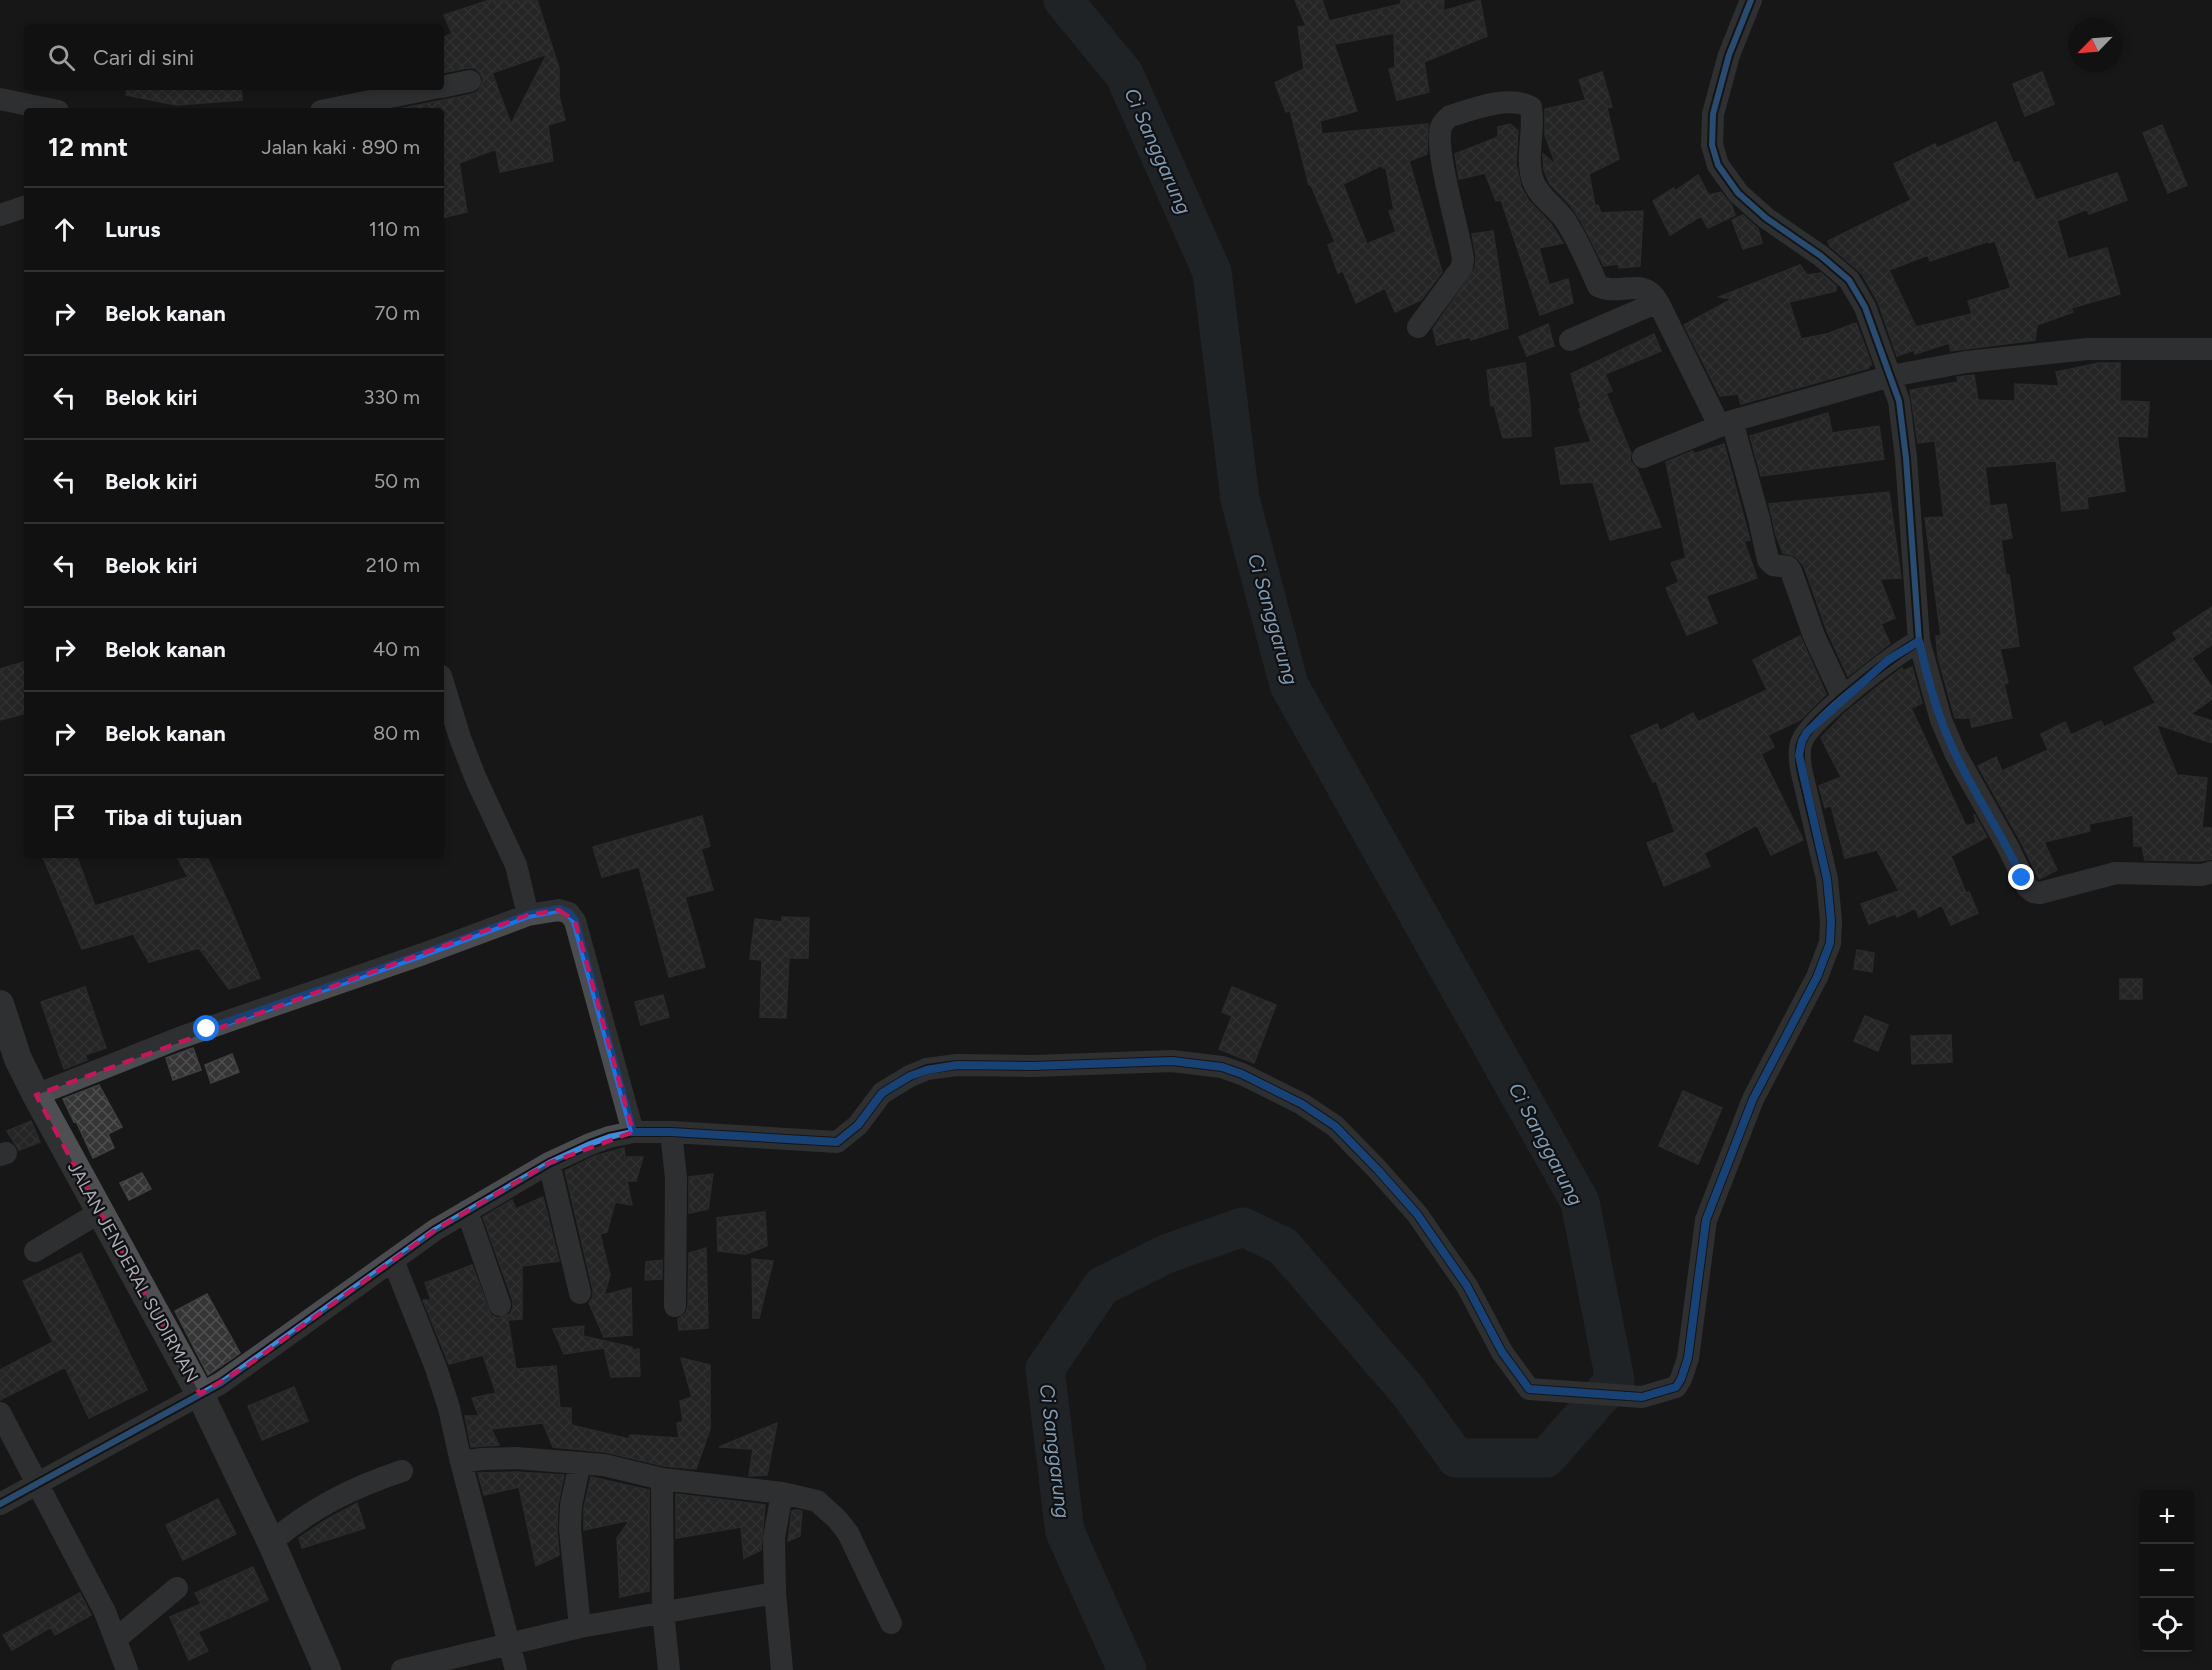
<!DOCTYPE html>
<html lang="id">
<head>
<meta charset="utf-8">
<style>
  body { margin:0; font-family:Figtree,sans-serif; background:#1a1a1a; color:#f1f3f6 }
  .controls { position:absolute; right:18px; bottom:18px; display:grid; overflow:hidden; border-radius:6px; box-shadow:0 3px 9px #0003 }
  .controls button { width:54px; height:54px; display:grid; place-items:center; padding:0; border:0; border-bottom:2px solid #303131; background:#111; color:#f1f3f6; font:30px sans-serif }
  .compass { position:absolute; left:2068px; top:18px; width:54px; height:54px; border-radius:50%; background:#111; box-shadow:0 3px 9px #0003; rotate:245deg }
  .stop { position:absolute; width:18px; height:18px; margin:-14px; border:4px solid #1a73e8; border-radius:50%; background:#fff }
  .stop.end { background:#1a73e8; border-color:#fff; box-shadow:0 2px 6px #0008 }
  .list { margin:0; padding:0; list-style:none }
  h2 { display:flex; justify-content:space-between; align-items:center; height:78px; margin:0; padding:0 24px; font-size:26px }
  h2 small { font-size:20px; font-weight:400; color:#9c9d9f }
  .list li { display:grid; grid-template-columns:39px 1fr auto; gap:18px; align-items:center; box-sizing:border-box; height:84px; padding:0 24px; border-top:2px solid #303131 }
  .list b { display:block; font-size:22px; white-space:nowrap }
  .list em { font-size:20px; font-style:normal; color:#9c9d9f }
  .icon { flex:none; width:33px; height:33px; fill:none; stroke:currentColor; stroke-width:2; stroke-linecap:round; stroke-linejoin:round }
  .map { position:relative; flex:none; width:2212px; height:1670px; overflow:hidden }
  .search { position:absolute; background:#111; box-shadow:0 3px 9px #0003; left:24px; top:24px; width:420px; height:66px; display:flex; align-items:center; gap:15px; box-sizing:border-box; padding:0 21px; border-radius:6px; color:#9c9d9f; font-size:22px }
  .panel { position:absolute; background:#111; box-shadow:0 3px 9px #0003; left:24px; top:108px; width:420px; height:750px; border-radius:6px }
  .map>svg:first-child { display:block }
</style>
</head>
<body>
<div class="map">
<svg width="2212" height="1670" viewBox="0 0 2212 1670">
  <defs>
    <pattern id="building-cross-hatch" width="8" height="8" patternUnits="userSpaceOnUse" patternTransform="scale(1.5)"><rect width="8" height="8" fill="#353536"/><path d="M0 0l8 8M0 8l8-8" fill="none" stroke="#4f5051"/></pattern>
  </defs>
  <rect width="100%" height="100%" fill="#171717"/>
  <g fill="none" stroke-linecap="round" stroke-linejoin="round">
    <!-- river -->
    <path stroke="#2a3239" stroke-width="39" d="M 1063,0 L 1124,74 L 1212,272 L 1240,499 L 1289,685 L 1580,1202 L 1615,1380 L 1546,1458 L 1456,1458 L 1408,1391 L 1283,1246 L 1243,1227 L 1166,1254 L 1102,1286 L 1045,1369 L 1065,1532 L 1127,1670"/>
  </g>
  <!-- building -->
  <path fill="url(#building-cross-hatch)" stroke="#3f4043" stroke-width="1.5" fill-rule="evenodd" d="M 490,0 L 537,0 L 559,68 L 559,96 L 565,120 L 548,125 L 553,161 L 500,172 L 496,149 L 459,163 L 467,212 L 441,218 L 441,111 L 389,111 L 473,94 L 479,91 L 483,79 L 480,73 L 475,68 L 467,68 L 441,73 L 441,38 L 452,34 L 444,15 ZM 547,54 L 511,124 L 492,73 Z
    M 1295,0 L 1322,0 L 1329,21 L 1401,4 L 1401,0 L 1444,0 L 1443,11 L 1480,0 L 1487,36 L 1424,62 L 1429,92 L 1397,100 L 1389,69 L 1395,68 L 1394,33 L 1334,44 L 1357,111 L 1320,121 L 1322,134 L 1428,124 L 1427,154 L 1409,161 L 1442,272 L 1421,300 L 1395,312 L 1385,288 L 1356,303 L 1343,271 L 1338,273 L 1328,245 L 1335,242 L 1311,185 L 1309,185 L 1290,110 L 1286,112 L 1275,83 L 1304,69 L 1298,27 L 1306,26 ZM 1382,165 L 1383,168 L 1386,168 L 1394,210 L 1389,211 L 1396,232 L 1367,244 L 1343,184 Z
    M 1602,72 L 1612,107 L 1607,108 L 1619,159 L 1589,174 L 1595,206 L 1598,205 L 1601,213 L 1643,211 L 1640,266 L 1619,268 L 1618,264 L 1604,266 L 1581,221 L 1572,207 L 1550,184 L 1544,170 L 1543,154 L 1556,165 L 1545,135 L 1545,109 L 1586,100 L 1579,80 Z
    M 2042,72 L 2054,104 L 2025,116 L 2013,84 Z
    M 127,87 L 241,87 L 242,100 L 176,105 L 126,95 Z
    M 1996,122 L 2014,164 L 2019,162 L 2036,200 L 2117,173 L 2127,200 L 2089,214 L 2087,209 L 2057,221 L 2068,259 L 2107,248 L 2120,294 L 2071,308 L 2073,312 L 2037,325 L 2035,340 L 1951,351 L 1949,343 L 1915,354 L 1914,350 L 1897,356 L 1878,302 L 1862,274 L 1830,246 L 1828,241 L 1911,200 L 1894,164 L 1935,144 L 1937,148 ZM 1989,241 L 1989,243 L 1995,241 L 2011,288 L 1968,301 L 1972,314 L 1916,327 L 1889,270 L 1928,255 L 1930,261 Z
    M 1510,124 L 1518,131 L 1516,164 L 1521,187 L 1529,201 L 1551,224 L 1563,243 L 1539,248 L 1549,285 L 1568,279 L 1573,303 L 1540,315 L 1501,200 L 1496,201 L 1485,173 L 1459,179 L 1455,154 L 1498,137 L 1498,127 Z
    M 2162,125 L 2187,185 L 2168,193 L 2143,133 Z
    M 1698,175 L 1709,195 L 1721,192 L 1732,206 L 1735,215 L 1708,228 L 1701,216 L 1670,235 L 1653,201 L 1674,188 L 1675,191 Z
    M 1743,215 L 1758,229 L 1762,243 L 1743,249 L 1732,220 Z
    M 1493,231 L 1508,328 L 1471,340 L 1470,337 L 1437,345 L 1433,329 L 1475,269 L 1476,257 L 1472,234 Z
    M 1800,265 L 1807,275 L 1821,273 L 1836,286 L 1836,291 L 1789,302 L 1801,339 L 1827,334 L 1856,323 L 1872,365 L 1869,366 L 1869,368 L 1741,404 L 1738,394 L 1720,396 L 1684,325 L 1732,299 L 1719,297 Z
    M 1548,324 L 1554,346 L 1527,356 L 1519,337 Z
    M 1654,334 L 1661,351 L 1605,374 L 1612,391 L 1606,393 L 1631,453 L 1630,461 L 1637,469 L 1661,527 L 1610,540 L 1593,482 L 1561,484 L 1555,448 L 1591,442 L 1579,409 L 1581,408 L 1571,374 Z
    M 1525,363 L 1530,404 L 1531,436 L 1503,438 L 1494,405 L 1491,406 L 1487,370 Z
    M 2099,363 L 2120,363 L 2120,401 L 2149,402 L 2147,437 L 2117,436 L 2125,491 L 2087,497 L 2088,508 L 2062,511 L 2056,461 L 1985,467 L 1990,506 L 2006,504 L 2012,538 L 2001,540 L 2006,575 L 2009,575 L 2019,646 L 2000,649 L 2008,683 L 2004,684 L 2012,718 L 1972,727 L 1970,718 L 1955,718 L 1938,657 L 1936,636 L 1941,636 L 1925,518 L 1944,517 L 1935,441 L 1918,443 L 1910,390 L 1958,382 L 1957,377 L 1974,375 L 1978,400 L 2015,401 L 2015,384 L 2059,386 L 2056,372 Z
    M 1828,413 L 1832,433 L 1879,426 L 1884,459 L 1761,476 L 1750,436 Z
    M 1724,444 L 1750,540 L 1744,541 L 1757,578 L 1706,596 L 1717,623 L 1687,635 L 1666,588 L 1679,582 L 1671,563 L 1686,558 L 1666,462 L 1693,451 L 1694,454 Z
    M 1889,492 L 1901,578 L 1880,579 L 1895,618 L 1881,624 L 1890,643 L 1848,676 L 1827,631 L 1804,566 L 1795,556 L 1783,553 L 1776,535 L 1769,504 Z
    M 2212,607 L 2212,644 L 2192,658 L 2212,687 L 2212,699 L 2191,714 L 2212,721 L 2212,743 L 2156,724 L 2177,775 L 2207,778 L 2202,828 L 2212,828 L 2212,859 L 2200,861 L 2145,860 L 2142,846 L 2134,846 L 2133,815 L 2089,824 L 2090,831 L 2044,842 L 2057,870 L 2039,879 L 2021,842 L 1978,766 L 1996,757 L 2002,771 L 2048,750 L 2041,734 L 2065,722 L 2071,735 L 2101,721 L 2104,727 L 2156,703 L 2134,668 L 2177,640 L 2173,633 Z
    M 1800,636 L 1826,694 L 1800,720 L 1768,735 L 1774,747 L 1761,754 L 1803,840 L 1771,855 L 1757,825 L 1704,853 L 1710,866 L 1664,886 L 1647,843 L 1675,832 L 1656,781 L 1653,782 L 1631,736 L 1657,724 L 1660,731 L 1693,713 L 1698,722 L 1767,690 L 1753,660 Z
    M 27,661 L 27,713 L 0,720 L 0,669 Z
    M 1912,667 L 1922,703 L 1911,708 L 1966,826 L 1976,823 L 1974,814 L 1987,837 L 1951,856 L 1966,893 L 1969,892 L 1978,913 L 1951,925 L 1942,905 L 1919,917 L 1915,908 L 1897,917 L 1895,914 L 1869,924 L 1861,904 L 1899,891 L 1877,850 L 1845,858 L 1831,805 L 1825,808 L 1819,786 L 1841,777 L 1821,738 L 1845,713 L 1882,683 L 1902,668 L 1903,671 Z
    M 702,816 L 710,846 L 701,849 L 713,890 L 685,897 L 705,967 L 669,977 L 639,867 L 602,877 L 593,847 Z
    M 42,855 L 76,855 L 95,906 L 188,877 L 176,855 L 206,855 L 231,909 L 260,978 L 229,989 L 199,948 L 149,962 L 133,934 L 82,949 Z
    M 782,917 L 809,918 L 808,958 L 789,958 L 786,1018 L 760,1017 L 762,960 L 750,959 L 755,919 L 782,922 Z
    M 1857,950 L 1874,953 L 1872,972 L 1854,969 Z
    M 2120,979 L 2142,979 L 2142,999 L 2120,999 Z
    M 85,987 L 106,1048 L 85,1055 L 87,1060 L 64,1069 L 41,1002 Z
    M 1232,987 L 1276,1005 L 1254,1063 L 1219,1049 L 1232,1016 L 1222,1012 Z
    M 663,995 L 669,1017 L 641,1025 L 635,1002 Z
    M 1865,1016 L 1888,1025 L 1878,1051 L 1854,1041 Z
    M 1951,1035 L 1952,1062 L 1912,1064 L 1911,1036 Z
    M 193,1048 L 201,1070 L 173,1080 L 166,1058 Z
    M 232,1054 L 239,1072 L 211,1083 L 205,1065 Z
    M 99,1085 L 122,1127 L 108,1134 L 114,1148 L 93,1158 L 76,1121 L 74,1122 L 63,1099 Z
    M 1683,1091 L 1722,1108 L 1698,1164 L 1659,1146 Z
    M 31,1121 L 40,1142 L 19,1150 L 7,1131 Z
    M 624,1148 L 625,1157 L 643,1157 L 636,1181 L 627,1181 L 632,1205 L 615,1202 L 607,1232 L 600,1234 L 610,1275 L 604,1295 L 631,1288 L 632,1335 L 604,1337 L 589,1303 L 593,1297 L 593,1290 L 565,1171 L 595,1156 Z
    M 142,1173 L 151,1189 L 129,1200 L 120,1183 Z
    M 713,1174 L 708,1209 L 689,1213 L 689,1177 Z
    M 543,1197 L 559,1261 L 522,1266 L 522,1319 L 508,1320 L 516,1369 L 556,1366 L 560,1408 L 571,1408 L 571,1425 L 629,1439 L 630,1435 L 679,1438 L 677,1423 L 683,1422 L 680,1401 L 692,1397 L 681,1358 L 710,1365 L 710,1429 L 696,1469 L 664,1466 L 605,1452 L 553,1447 L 543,1423 L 491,1429 L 499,1445 L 471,1447 L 465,1416 L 479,1416 L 472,1398 L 496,1393 L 483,1355 L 449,1364 L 423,1300 L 431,1300 L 425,1283 L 472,1265 L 491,1315 L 498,1318 L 510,1314 L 513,1308 L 513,1301 L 483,1217 L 512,1200 L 516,1209 Z
    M 765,1212 L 767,1246 L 745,1254 L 718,1251 L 717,1218 Z
    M 706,1248 L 708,1328 L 679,1330 L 678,1319 L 686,1313 L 688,1306 L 689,1253 Z
    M 81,1253 L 147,1390 L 89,1418 L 65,1367 L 0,1400 L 0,1370 L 53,1342 L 23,1281 Z
    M 752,1259 L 773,1261 L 759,1318 L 753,1318 Z
    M 662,1260 L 662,1279 L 645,1280 L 646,1262 Z
    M 207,1294 L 240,1353 L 208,1375 L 175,1311 Z
    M 584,1326 L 583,1336 L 632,1347 L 632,1350 L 639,1349 L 640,1376 L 611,1377 L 604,1348 L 564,1354 L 553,1329 Z
    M 294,1387 L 308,1421 L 262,1440 L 248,1406 Z
    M 777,1423 L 767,1475 L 749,1476 L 753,1449 L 719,1447 Z
    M 516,1472 L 564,1475 L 558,1504 L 557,1530 L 559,1555 L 536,1566 L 519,1487 L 484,1495 L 478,1473 Z
    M 591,1477 L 649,1490 L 649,1591 L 620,1597 L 617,1538 L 630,1520 L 584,1530 L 584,1507 Z
    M 676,1494 L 765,1505 L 761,1550 L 744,1558 L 741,1527 L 676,1538 Z
    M 218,1499 L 236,1534 L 183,1560 L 166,1525 Z
    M 357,1503 L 365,1528 L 302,1548 L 299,1538 L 324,1521 Z
    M 797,1510 L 802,1511 L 800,1536 L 788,1541 L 792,1511 Z
    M 253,1567 L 268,1600 L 198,1632 L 208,1651 L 189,1660 L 170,1617 L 201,1604 L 195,1593 Z
    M 80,1593 L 91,1615 L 55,1635 L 51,1627 L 12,1650 L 3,1635 Z"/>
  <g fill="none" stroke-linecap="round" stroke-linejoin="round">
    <!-- minor -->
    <path stroke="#4b4c50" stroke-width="22" d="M 441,87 L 470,81
      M 0,99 L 58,111
      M 321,111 L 439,87
      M 0,215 L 27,206
      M 1418,327 L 1462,267 L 1463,259 C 1459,229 1434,151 1441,127 C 1443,122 1446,120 1450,116 C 1474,109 1507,95 1531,107 C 1535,131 1525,158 1533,181 C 1539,197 1555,206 1565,220 C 1579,241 1588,264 1598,286 C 1621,297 1643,275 1658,302
      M 1570,340 L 1658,302 L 1719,425
      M 1732,421 L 1759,519 L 1768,560 L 1773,565 L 1788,567 L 1791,571 L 1814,636 L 1843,698
      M 1643,457 L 1732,421 L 1891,376 L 1966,362 L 2087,349 L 2212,349
      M 1919,641 L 1941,720 L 1956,755 L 2009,849 L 2027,887 L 2033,892 L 2040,893 L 2116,873 L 2202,875 L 2212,872
      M 441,676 L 460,738 L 476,779 L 516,865 L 528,915
      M 36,1095 L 179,1038 L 423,954 L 528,915 L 559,910 L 569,913 L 575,921 L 633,1132
      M 671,1132 L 676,1178 L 675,1306
      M 0,1155 L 6,1153
      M 549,1163 L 580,1293
      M 467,1211 L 500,1305
      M 35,1251 L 100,1212
      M 393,1260 L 436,1368 L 449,1408 L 461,1462 L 516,1670
      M 0,1413 L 105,1612 L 127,1670
      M 461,1462 L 482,1459 L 516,1458 L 604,1465 L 662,1479 L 782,1493 L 817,1501 L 837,1519 L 848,1533 L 891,1623
      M 662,1479 L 663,1612 L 669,1670
      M 0,1504 L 221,1383 L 435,1230 L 549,1163 L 590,1144 L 609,1137 L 633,1132 L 671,1132 L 837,1142 L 858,1125 L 882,1093 L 910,1076 L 927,1069 L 957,1065 L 1033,1066 L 1172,1061 L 1222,1067 L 1242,1074 L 1302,1104 L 1335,1126 L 1377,1169 L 1417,1214 L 1467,1286 L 1502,1352 L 1529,1389 L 1642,1397 L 1676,1387 L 1681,1379 L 1688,1358 L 1706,1220 L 1753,1099 L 1817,977 L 1830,943 L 1831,921 L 1827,879 L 1801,769 C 1800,760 1798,750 1802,741 C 1810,719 1896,653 1919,641 L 1906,458 L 1899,401 L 1865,307 L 1849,280 L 1821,256 L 1766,218 L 1738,193 L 1718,165 L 1712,145 L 1713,114 L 1729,55 L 1751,0
      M 271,1542 C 312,1508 351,1488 402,1471
      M 775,1593 L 774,1538 L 782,1493
      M 580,1627 L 570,1529 L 571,1505 L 580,1463
      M 117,1638 L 177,1588
      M 402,1670 L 580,1627 L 775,1593 L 782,1670"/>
    <!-- major -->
    <path stroke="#4d4f52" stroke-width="28" d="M 0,1004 L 18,1059 L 36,1095 L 200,1394 L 271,1542 L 327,1670"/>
    <!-- cycleway casing -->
    <g stroke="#111113" stroke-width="10">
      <path id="cycleway" d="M 0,1504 L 221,1383 L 435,1230 L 549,1163 L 590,1144 L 609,1137 L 633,1132 L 671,1132 L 837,1142 L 858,1125 L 882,1093 L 910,1076 L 927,1069 L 957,1065 L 1033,1066 L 1172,1061 L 1222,1067 L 1242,1074 L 1302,1104 L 1335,1126 L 1377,1169 L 1417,1214 L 1467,1286 L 1502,1352 L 1529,1389 L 1642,1397 L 1676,1387 L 1681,1379 L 1688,1358 L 1706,1220 L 1753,1099 L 1817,977 L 1830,943 L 1831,921 L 1827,879 L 1801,769 C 1800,760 1798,750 1802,741 C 1810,719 1896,653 1919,641 L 1906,458 L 1899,401 L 1865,307 L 1849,280 L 1821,256 L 1766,218 L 1738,193 L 1718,165 L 1712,145 L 1713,114 L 1729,55 L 1751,0"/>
    </g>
    <!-- cycleway -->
    <use href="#cycleway" stroke="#408adc" stroke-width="6"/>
  </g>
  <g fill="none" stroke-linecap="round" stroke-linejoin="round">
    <!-- route -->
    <path stroke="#1a73e8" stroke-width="8" d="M 207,1029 L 423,954 L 528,915 L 559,909 L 569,913 L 575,921 L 633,1132 L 671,1132 L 837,1142 L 858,1125 L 882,1093 L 910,1076 L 927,1070 L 957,1065 L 1033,1066 L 1172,1061 L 1222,1067 L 1242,1074 L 1302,1104 L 1335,1126 L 1377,1169 L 1417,1214 L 1467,1286 L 1502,1352 L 1529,1389 L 1642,1397 L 1676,1387 L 1681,1379 L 1688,1358 L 1706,1220 L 1753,1099 L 1817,977 L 1830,943 L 1831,921 L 1827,879 L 1799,755 L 1802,741 L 1807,732 L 1888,660 L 1919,641 C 1928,680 1938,719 1956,755 C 1976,797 2003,835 2022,878"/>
  </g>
  <!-- marked area -->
  <path d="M0 0H2212V1670H0ZM 559,910 L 575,921 L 633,1132 L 549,1163 L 435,1230 L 248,1365 L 200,1394 L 36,1095 L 528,915 Z" fill="#171717" fill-opacity=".55" fill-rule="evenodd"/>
  <path fill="none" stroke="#c2185b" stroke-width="4.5" stroke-dasharray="12 8" stroke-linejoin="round" d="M 559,910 L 575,921 L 633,1132 L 549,1163 L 435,1230 L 248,1365 L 200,1394 L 36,1095 L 528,915 Z"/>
  <g text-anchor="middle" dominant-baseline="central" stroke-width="4.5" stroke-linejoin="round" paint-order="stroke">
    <!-- street labels -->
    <g font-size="18" fill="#a8adb8" stroke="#111113">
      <text transform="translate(133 1272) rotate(61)">JALAN JENDERAL SUDIRMAN</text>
    </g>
    <!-- water labels -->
    <g font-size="20" font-style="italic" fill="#7f9bb3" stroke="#111113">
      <text transform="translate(1158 151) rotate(66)">Ci Sanggarung</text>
      <text transform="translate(1273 619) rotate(74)">Ci Sanggarung</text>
      <text transform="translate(1546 1144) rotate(62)">Ci Sanggarung</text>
      <text transform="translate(1055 1451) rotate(83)">Ci Sanggarung</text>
    </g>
  </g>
</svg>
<div class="controls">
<button>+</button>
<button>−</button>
<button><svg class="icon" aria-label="locate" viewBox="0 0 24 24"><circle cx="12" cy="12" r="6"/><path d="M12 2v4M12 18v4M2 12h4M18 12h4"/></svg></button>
</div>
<svg class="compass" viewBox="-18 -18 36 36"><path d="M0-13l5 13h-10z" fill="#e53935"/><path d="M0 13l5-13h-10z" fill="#9c9d9f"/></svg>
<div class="stop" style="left:207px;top:1029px"></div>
<div class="stop end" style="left:2022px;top:878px"></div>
<div class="search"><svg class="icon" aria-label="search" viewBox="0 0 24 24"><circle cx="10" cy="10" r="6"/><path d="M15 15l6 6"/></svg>Cari di sini</div>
<section class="panel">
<h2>12 mnt<small>Jalan kaki · 890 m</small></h2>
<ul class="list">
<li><svg class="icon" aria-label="ahead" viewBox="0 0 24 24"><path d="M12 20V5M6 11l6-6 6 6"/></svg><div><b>Lurus</b></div><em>110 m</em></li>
<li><svg class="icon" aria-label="right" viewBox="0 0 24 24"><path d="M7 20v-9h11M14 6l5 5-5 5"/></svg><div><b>Belok kanan</b></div><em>70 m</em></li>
<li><svg class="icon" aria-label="left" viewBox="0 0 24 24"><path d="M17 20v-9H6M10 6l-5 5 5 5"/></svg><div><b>Belok kiri</b></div><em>330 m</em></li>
<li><svg class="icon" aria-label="left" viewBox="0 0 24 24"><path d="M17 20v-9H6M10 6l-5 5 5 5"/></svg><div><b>Belok kiri</b></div><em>50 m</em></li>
<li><svg class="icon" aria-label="left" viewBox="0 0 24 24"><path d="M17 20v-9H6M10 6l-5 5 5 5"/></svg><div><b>Belok kiri</b></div><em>210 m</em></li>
<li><svg class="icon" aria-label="right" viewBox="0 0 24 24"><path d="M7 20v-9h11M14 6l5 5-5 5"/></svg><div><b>Belok kanan</b></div><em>40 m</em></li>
<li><svg class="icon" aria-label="right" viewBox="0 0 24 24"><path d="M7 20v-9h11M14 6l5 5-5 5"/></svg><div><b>Belok kanan</b></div><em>80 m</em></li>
<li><svg class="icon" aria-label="arrive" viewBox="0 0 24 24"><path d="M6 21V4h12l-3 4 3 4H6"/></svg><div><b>Tiba di tujuan</b></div></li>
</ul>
</section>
</div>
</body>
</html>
